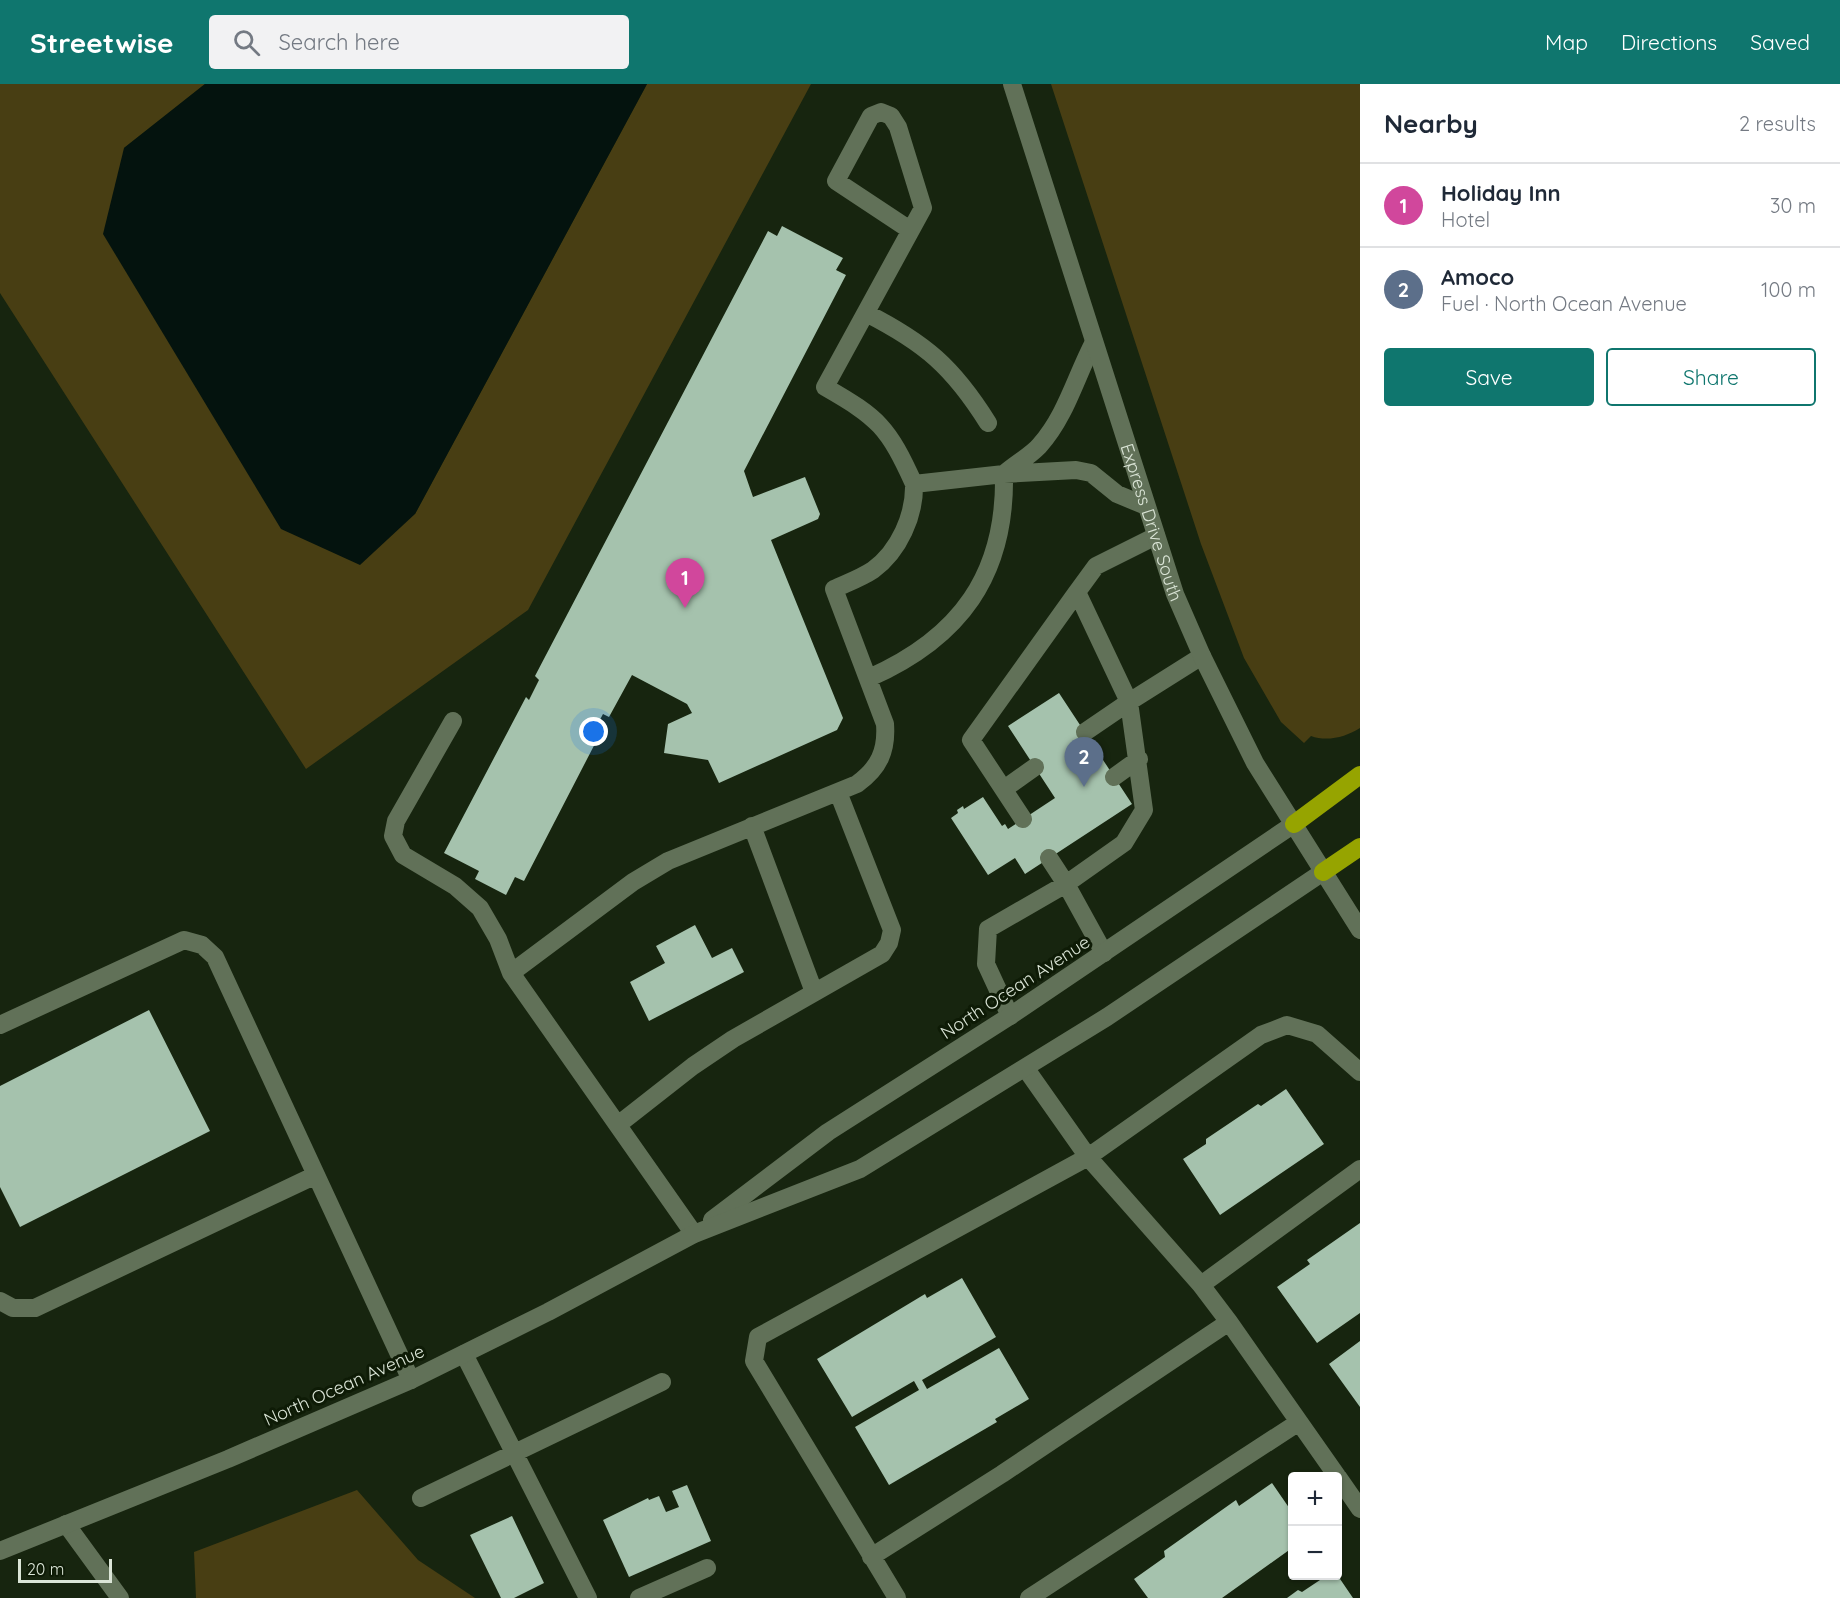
<!DOCTYPE html>
<html lang="en">
<head>
<meta charset="utf-8">
<style>
  body { margin:0; font-family:Quicksand,sans-serif; background:#f2f2f3; color:#1f2937 }
  .controls { position:absolute; right:18px; bottom:18px; display:grid; overflow:hidden; border-radius:6px; box-shadow:0 2px 4px #0004 }
  .controls button { width:54px; height:54px; display:grid; place-items:center; padding:0; border:0; border-bottom:2px solid #e0e1e3; background:#fff; color:#1f2937; font:30px sans-serif }
  .scale { position:absolute; left:18px; bottom:15px; width:94px; box-sizing:border-box; padding-left:6px; border:3px solid #dbe5d7; border-top:0; font-size:16px; line-height:21px; white-space:nowrap; color:#dbe5d7; -webkit-text-stroke:4px #0e1b06; paint-order:stroke }
  .you { position:absolute; left:594px; top:648px; width:21px; height:21px; margin:-15px; border:4px solid #fff; border-radius:50%; background:#1a73e8; box-shadow:0 0 0 9px #1a73e833 }
  .badge { display:grid; place-items:center; width:39px; height:39px; border-radius:50%; background:#0f766e; color:#fff; font-size:20px; font-weight:700 }
  .pin { position:absolute; translate:-50% -50px; filter:drop-shadow(0 2px 3px #0008) }
  .pin::after { content:''; position:absolute; top:32px; width:21px; height:18px; background:inherit; clip-path:polygon(0 0,100% 0,50% 100%) }
  .list { margin:0; padding:0; list-style:none }
  h2 { display:flex; justify-content:space-between; align-items:center; height:78px; margin:0; padding:0 24px; font-size:26px }
  h2 small { font-size:20px; font-weight:400; color:#747a83 }
  .list li { display:grid; grid-template-columns:39px 1fr auto; gap:18px; align-items:center; box-sizing:border-box; height:84px; padding:0 24px; border-top:2px solid #e0e1e3 }
  .list b { display:block; font-size:22px; white-space:nowrap }
  .list p { margin:0; font-size:20px; white-space:nowrap; color:#747a83 }
  .list em { font-size:20px; font-style:normal; color:#747a83 }
  .actions { display:flex; gap:12px; padding:18px 24px }
  .actions a { flex:1; padding:14px 0; border:2px solid #0f766e; border-radius:6px; text-align:center; font-size:21px; color:#0f766e }
  .actions .main { background:#0f766e; color:#fff }
  .icon { flex:none; width:33px; height:33px; fill:none; stroke:currentColor; stroke-width:2; stroke-linecap:round; stroke-linejoin:round }
  .map { position:relative; flex:none; width:1360px; height:1514px; overflow:hidden }
  header { display:flex; align-items:center; gap:36px; box-sizing:border-box; height:84px; padding:0 30px; background:#0f766e; color:#fff }
  header strong { font-size:28px }
  nav { display:flex; gap:33px; margin-inline-start:auto; font-size:21px }
  .search { width:420px; height:54px; background:#f2f2f3; display:flex; align-items:center; gap:15px; box-sizing:border-box; padding:0 21px; border-radius:6px; color:#747a83; font-size:22px }
  main { display:flex }
  aside { flex:1; background:#fff }
  .map>svg:first-child { display:block }
</style>
</head>
<body>
<header>
<strong>Streetwise</strong>
<div class="search"><svg class="icon" aria-label="search" viewBox="0 0 24 24"><circle cx="10" cy="10" r="6"/><path d="M15 15l6 6"/></svg>Search here</div>
<nav><a>Map</a><a>Directions</a><a>Saved</a></nav>
</header>
<main>
<div class="map">
<svg width="1360" height="1514" viewBox="0 0 1360 1514">
  <rect width="100%" height="100%" fill="#17250f"/>
  <!-- green -->
  <path fill="#483e13" d="M 0,0 L 205,0 L 124,64 L 415,430 L 647,0 L 811,0 L 528,526 L 306,685 L 0,209 Z
    M 1051,0 L 1360,0 L 1360,644 C 1346,653 1327,658 1311,652 L 1304,659 L 1281,638 L 1244,574 L 1201,460 Z
    M 357,1406 L 418,1476 L 475,1514 L 196,1514 L 194,1468 Z"/>
  <!-- water -->
  <path fill="#04130e" d="M 205,0 L 647,0 L 415,430 L 360,481 L 281,445 L 103,150 L 124,64 Z"/>
  <!-- building -->
  <path fill="#a5c2ad" d="M 782,142 L 843,174 L 836,186 L 846,191 L 744,387 L 753,413 L 805,393 L 820,430 L 818,435 L 771,456 L 843,634 L 837,646 L 719,699 L 708,676 L 664,669 L 668,640 L 692,629 L 687,620 L 632,591 L 609,633 L 603,630 L 594,647 L 600,650 L 524,797 L 515,793 L 506,811 L 475,795 L 479,787 L 444,769 L 526,613 L 529,616 L 539,596 L 535,592 L 768,147 L 777,152 Z
    M 1059,609 L 1132,720 L 1025,790 L 1015,774 L 988,791 L 951,734 L 958,729 L 957,726 L 963,722 L 964,725 L 983,713 L 1002,742 L 1005,740 L 1008,745 L 1055,714 L 1008,642 Z
    M 695,841 L 712,874 L 732,864 L 744,888 L 649,937 L 630,898 L 665,879 L 656,862 Z
    M 149,926 L 210,1047 L 20,1143 L 0,1103 L 0,1002 Z
    M 1286,1005 L 1324,1060 L 1220,1131 L 1183,1075 L 1206,1060 L 1206,1055 L 1258,1020 L 1261,1022 Z
    M 1360,1139 L 1360,1229 L 1317,1259 L 1277,1203 L 1310,1180 L 1307,1176 Z
    M 962,1194 L 996,1253 L 922,1296 L 927,1305 L 999,1264 L 1029,1315 L 995,1335 L 997,1338 L 889,1401 L 855,1343 L 919,1306 L 914,1297 L 852,1333 L 817,1275 L 925,1210 L 927,1214 Z
    M 1360,1257 L 1360,1323 L 1329,1280 Z
    M 1272,1399 L 1292,1428 L 1292,1464 L 1222,1514 L 1148,1514 L 1134,1495 L 1165,1473 L 1164,1467 L 1236,1416 L 1239,1422 Z
    M 687,1401 L 711,1457 L 629,1493 L 603,1436 L 648,1414 L 649,1416 L 659,1412 L 666,1428 L 679,1423 L 672,1407 Z
    M 512,1432 L 544,1499 L 514,1514 L 501,1514 L 470,1451 Z
    M 1326,1492 L 1338,1492 L 1353,1514 L 1287,1514 L 1298,1506 L 1302,1508 Z"/>
  <g fill="none" stroke-linecap="round" stroke-linejoin="round">
    <!-- lane -->
    <path stroke="#617158" stroke-width="18" d="M 910,146 L 836,97 L 871,32 L 881,28 L 891,32 L 898,43 L 923,124 L 825,303 C 879,334 888,343 914,400
      M 866,229 C 925,259 953,283 988,339
      M 1094,258 C 1076,292 1066,332 1040,361 C 1033,370 1014,381 1004,390 L 1076,386 L 1091,389 L 1117,410 L 1146,422
      M 453,637 L 396,737 L 393,752 L 403,771 L 455,802 L 480,824 L 498,855 L 511,889
      M 1085,648 L 1129,618 L 1077,508 L 1096,482 L 1156,452
      M 1114,693 L 1139,675
      M 1004,705 L 1035,683
      M 1023,735 L 971,656 L 1077,508
      M 752,742 L 814,908
      M 1104,869 L 1066,800 L 1124,759 L 1144,726 L 1129,618 L 1202,572
      M 1010,932 L 986,880 L 988,845 L 1066,800 L 1049,774
      M 0,941 L 184,856 L 202,861 L 215,873 L 411,1296
      M 1026,985 L 1088,1073 L 1201,1201 L 1229,1238 L 1337,1392
      M 619,1040 L 693,982 L 733,955 L 882,870 L 889,859 L 892,846 L 838,708
      M 694,1150 L 511,889 L 633,798 L 668,777 L 857,700 C 879,684 887,667 885,640 L 834,505 C 847,499 861,494 873,486 C 899,467 915,431 914,400 L 1004,390 C 1006,491 960,554 869,594
      M 1201,1201 L 1360,1085
      M 0,1217 L 13,1224 L 35,1224 L 316,1091
      M 464,1270 L 588,1514
      M 1338,1393 L 1360,1425
      M 421,1414 L 662,1298
      M 871,1473 L 1002,1390 L 1229,1238
      M 639,1514 L 707,1484
      M 897,1514 L 754,1277 L 758,1253 L 1088,1073 L 1261,951 L 1287,941 L 1317,950 L 1360,988
      M 1029,1514 L 1299,1338"/>
    <!-- street -->
    <path stroke="#617158" stroke-width="18" d="M 66,1440 L 120,1514"/>
    <!-- secondary -->
    <g stroke="#617158" stroke-width="18">
      <path id="s1" d="M 1012,0 L 1175,510 L 1202,572 L 1255,679 L 1360,846"/>
      <path d="M 712,1136 L 828,1048 L 1010,932 L 1294,740"/>
      <path d="M 0,1467 L 228,1375 L 411,1296 L 548,1228 L 694,1150 L 860,1085 L 1107,933 L 1323,788"/>
    </g>
    <!-- highway -->
    <path stroke="#96a400" stroke-width="18" d="M 1294,740 L 1360,691
      M 1323,788 L 1360,763"/>
  </g>
  <g text-anchor="middle" dominant-baseline="central" stroke-width="6" stroke-linejoin="round" paint-order="stroke">
    <!-- street labels -->
    <g font-size="18" fill="#dbe5d7" stroke="#0e1b06">
      <text stroke="none"><textPath href="#s1" startOffset="460">Express Drive South</textPath></text>
      <text transform="translate(1015 903) rotate(-33)">North Ocean Avenue</text>
      <text transform="translate(344 1301) rotate(-24)">North Ocean Avenue</text>
    </g>
  </g>
</svg>
<div class="controls">
<button>+</button>
<button>−</button>
</div>
<div class="scale">20 m</div>
<div class="you"></div>
<div class="pin badge" style="left:685px;top:524px;background:#d1479c">1</div>
<div class="pin badge" style="left:1084px;top:703px;background:#5c6f8a">2</div>
</div>
<aside>
<h2>Nearby<small>2 results</small></h2>
<ul class="list">
<li><span class="badge" style="background:#d1479c">1</span><div><b>Holiday Inn</b><p>Hotel</p></div><em>30 m</em></li>
<li><span class="badge" style="background:#5c6f8a">2</span><div><b>Amoco</b><p>Fuel · North Ocean Avenue</p></div><em>100 m</em></li>
</ul>
<div class="actions"><a class="main">Save</a><a>Share</a></div>
</aside>
</main>
</body>
</html>
